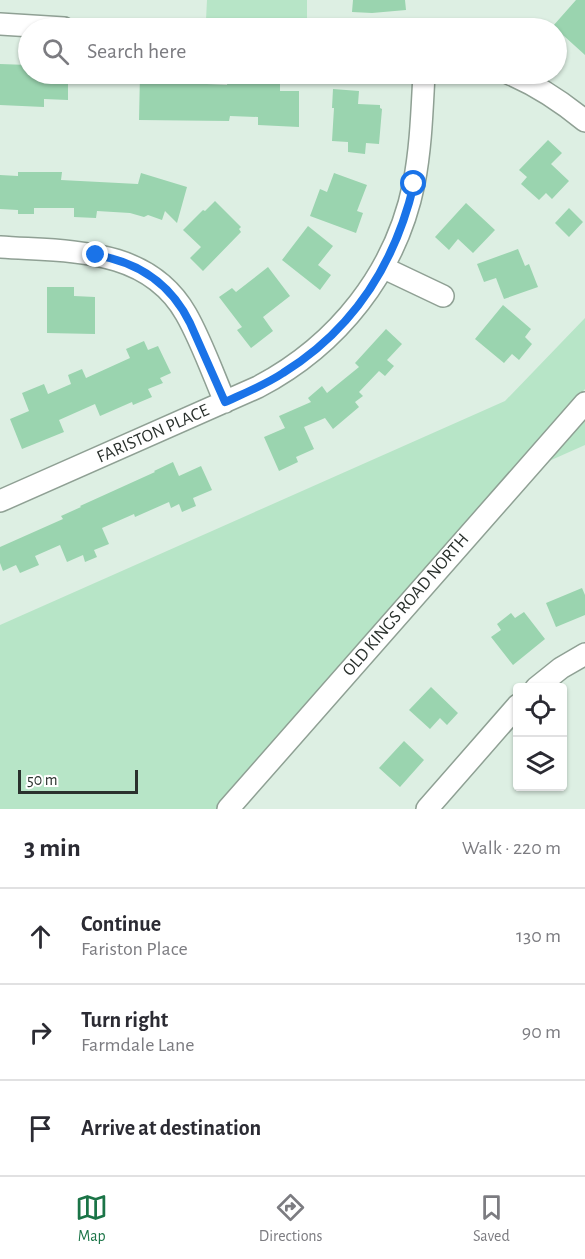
<!DOCTYPE html>
<html lang="en">
<head>
<meta charset="utf-8">
<style>
  body { margin:0; font-family:"Alegreya Sans",sans-serif; background:#f2f2f3; color:#2b2b33 }
  .controls { position:absolute; right:18px; bottom:18px; display:grid; overflow:hidden; border-radius:6px; box-shadow:0 2px 4px #0004 }
  .controls button { width:54px; height:54px; display:grid; place-items:center; padding:0; border:0; border-bottom:2px solid #e1e1e2; background:#fff; color:#2b2b33; font:30px sans-serif }
  .scale { position:absolute; left:18px; bottom:15px; width:120px; box-sizing:border-box; padding-left:6px; border:3px solid #2a312d; border-top:0; font-size:16px; line-height:21px; white-space:nowrap; color:#2a312d; -webkit-text-stroke:4px #fff; paint-order:stroke }
  .stop { position:absolute; width:18px; height:18px; margin:-14px; border:4px solid #1a73e8; border-radius:50%; background:#fff }
  .stop.end { background:#1a73e8; border-color:#fff; box-shadow:0 2px 6px #0008 }
  .list { margin:0; padding:0; list-style:none }
  h2 { display:flex; justify-content:space-between; align-items:center; height:78px; margin:0; padding:0 24px; font-size:26px }
  h2 small { font-size:20px; font-weight:400; color:#7c7c81 }
  .list li { display:grid; grid-template-columns:39px 1fr auto; gap:18px; align-items:center; box-sizing:border-box; height:96px; padding:0 24px; border-top:2px solid #e1e1e2 }
  .list b { display:block; font-size:22px; white-space:nowrap }
  .list p { margin:0; font-size:20px; white-space:nowrap; color:#7c7c81 }
  .list em { font-size:20px; font-style:normal; color:#7c7c81 }
  .icon { flex:none; width:33px; height:33px; fill:none; stroke:currentColor; stroke-width:2; stroke-linecap:round; stroke-linejoin:round }
  .map { position:relative; flex:none; width:585px; height:809px; overflow:hidden }
  .search { position:absolute; background:#fff; box-shadow:0 2px 4px #0004; left:18px; right:18px; top:18px; height:66px; display:flex; align-items:center; gap:15px; box-sizing:border-box; padding:0 21px; border-radius:33px; color:#7c7c81; font-size:22px }
  .sheet { height:366px; background:#fff }
  nav { display:flex; justify-content:space-around; align-items:center; box-sizing:border-box; height:84px; border-top:2px solid #e1e1e2; background:#fff; font-size:16px; color:#7c7c81 }
  nav a { display:grid; justify-items:center; gap:3px }
  nav .on { color:#1b7447 }
  .map>svg:first-child { display:block }
</style>
</head>
<body>
<div class="map">
<svg width="585" height="809" viewBox="0 0 585 809">
  <rect width="100%" height="100%" fill="#ddefe3"/>
  <!-- green -->
  <path fill="#b7e5c7" d="M 207,0 L 307,0 L 307,28 L 206,20 Z
    M 585,318 L 585,389 L 216,809 L 0,809 L 0,625 L 505,401 Z
    M 585,414 L 585,445 L 540,465 Z"/>
  <!-- building -->
  <path fill="#9ad4af" d="M 353,0 L 405,0 L 406,10 L 372,13 L 352,12 Z
    M 576,0 L 585,0 L 585,55 L 553,26 Z
    M 0,64 L 28,65 L 28,74 L 68,74 L 68,100 L 44,99 L 44,107 L 0,105 Z
    M 140,74 L 166,74 L 166,82 L 227,85 L 228,79 L 280,82 L 280,91 L 299,91 L 299,127 L 258,125 L 258,117 L 230,116 L 229,121 L 139,120 Z
    M 333,89 L 359,91 L 358,104 L 380,105 L 380,108 L 382,109 L 379,144 L 366,143 L 365,154 L 348,152 L 348,142 L 332,141 L 334,108 L 332,108 Z
    M 548,140 L 562,153 L 551,164 L 569,181 L 552,199 L 546,193 L 539,200 L 521,184 L 527,177 L 519,170 Z
    M 18,172 L 62,172 L 61,180 L 138,184 L 141,173 L 187,187 L 177,223 L 165,211 L 162,220 L 148,215 L 144,217 L 130,213 L 97,211 L 96,218 L 74,217 L 74,208 L 34,208 L 34,214 L 18,214 L 18,210 L 0,209 L 0,175 L 18,176 Z
    M 334,173 L 367,185 L 357,211 L 363,213 L 356,233 L 310,216 L 320,189 L 327,192 Z
    M 215,201 L 241,227 L 239,229 L 241,232 L 203,271 L 190,258 L 201,247 L 183,230 L 203,210 L 205,211 Z
    M 466,203 L 495,230 L 473,253 L 458,239 L 449,250 L 435,237 Z
    M 569,208 L 583,222 L 569,237 L 555,223 Z
    M 308,226 L 333,246 L 318,265 L 331,275 L 320,290 L 282,260 Z
    M 518,249 L 525,266 L 529,264 L 538,287 L 504,299 L 496,278 L 484,282 L 477,264 Z
    M 268,267 L 290,296 L 263,317 L 273,331 L 251,348 L 237,330 L 242,327 L 219,297 L 232,288 L 236,292 Z
    M 47,287 L 74,287 L 74,296 L 95,297 L 95,334 L 47,333 Z
    M 503,305 L 531,329 L 525,337 L 532,344 L 519,360 L 512,354 L 504,363 L 475,339 Z
    M 386,329 L 402,344 L 387,360 L 394,366 L 385,376 L 379,371 L 359,392 L 363,396 L 355,402 L 359,407 L 333,429 L 325,418 L 304,427 L 314,449 L 296,457 L 298,462 L 279,471 L 264,437 L 285,428 L 279,416 L 311,402 L 308,398 L 322,386 L 327,393 L 359,367 L 355,363 Z
    M 144,341 L 148,350 L 158,346 L 171,373 L 160,378 L 163,383 L 148,389 L 152,397 L 133,405 L 132,402 L 100,416 L 95,404 L 59,420 L 64,432 L 22,449 L 10,419 L 29,411 L 22,393 L 44,384 L 48,394 L 71,384 L 68,375 L 82,369 L 86,378 L 130,358 L 126,349 Z
    M 173,462 L 179,476 L 201,466 L 212,490 L 193,498 L 196,506 L 182,512 L 179,504 L 171,508 L 169,502 L 135,517 L 134,514 L 102,528 L 109,544 L 94,550 L 97,557 L 85,562 L 83,555 L 67,562 L 60,545 L 35,556 L 39,565 L 20,573 L 16,565 L 3,571 L 0,563 L 0,547 L 63,519 L 61,516 L 81,507 L 80,506 L 155,472 L 154,471 Z
    M 582,588 L 585,595 L 585,615 L 556,627 L 546,603 Z
    M 524,612 L 545,639 L 513,665 L 491,637 L 501,630 L 497,624 L 511,613 L 515,618 Z
    M 431,687 L 458,713 L 447,725 L 440,718 L 430,729 L 409,710 Z
    M 404,741 L 424,760 L 400,787 L 379,768 Z"/>
  <g fill="none" stroke-linecap="round" stroke-linejoin="round">
    <!-- minor casing -->
    <g stroke="#8fa094" stroke-width="24">
      <path id="minor" d="M 0,24 L 64,28
        M 510,74 C 538,86 562,102 585,121
        M 0,247 C 68,252 147,246 186,314 C 201,340 213,374 225,402
        M 384,268 L 443,296
        M 0,501 L 258,387 C 338,345 396,272 414,183 C 421,147 422,110 424,74
        M 536,688 L 561,668 L 585,654
        M 228,809 L 585,403
        M 427,809 L 518,705"/>
    </g>
    <!-- minor -->
    <use href="#minor" stroke="#fff" stroke-width="21"/>
  </g>
  <g fill="none" stroke-linecap="round" stroke-linejoin="round">
    <!-- route -->
    <path stroke="#1a73e8" stroke-width="8" d="M 96,255 C 138,262 171,284 190,323 L 225,402 C 245,393 265,385 283,373 C 354,329 395,264 414,184"/>
  </g>
  <g text-anchor="middle" dominant-baseline="central" stroke-width="4.5" stroke-linejoin="round" paint-order="stroke">
    <!-- street labels -->
    <g font-size="18" fill="#2a312d" stroke="#fff">
      <text transform="translate(153 434) rotate(-24)">FARISTON PLACE</text>
      <text transform="translate(406 605) rotate(-49)">OLD KINGS ROAD NORTH</text>
    </g>
  </g>
</svg>
<div class="controls">
<button><svg class="icon" aria-label="locate" viewBox="0 0 24 24"><circle cx="12" cy="12" r="6"/><path d="M12 2v4M12 18v4M2 12h4M18 12h4"/></svg></button>
<button><svg class="icon" aria-label="layers" viewBox="0 0 24 24"><path d="M12 4l9 5-9 5-9-5zM3 14l9 5 9-5"/></svg></button>
</div>
<div class="scale">50 m</div>
<div class="stop" style="left:414px;top:184px"></div>
<div class="stop end" style="left:96px;top:255px"></div>
<div class="search"><svg class="icon" aria-label="search" viewBox="0 0 24 24"><circle cx="10" cy="10" r="6"/><path d="M15 15l6 6"/></svg>Search here</div>
</div>
<section class="sheet">
<h2>3 min<small>Walk · 220 m</small></h2>
<ul class="list">
<li><svg class="icon" aria-label="ahead" viewBox="0 0 24 24"><path d="M12 20V5M6 11l6-6 6 6"/></svg><div><b>Continue</b><p>Fariston Place</p></div><em>130 m</em></li>
<li><svg class="icon" aria-label="right" viewBox="0 0 24 24"><path d="M7 20v-9h11M14 6l5 5-5 5"/></svg><div><b>Turn right</b><p>Farmdale Lane</p></div><em>90 m</em></li>
<li><svg class="icon" aria-label="arrive" viewBox="0 0 24 24"><path d="M6 21V4h12l-3 4 3 4H6"/></svg><div><b>Arrive at destination</b></div></li>
</ul>
</section>
<nav>
<a class="on"><svg class="icon" aria-label="map" viewBox="0 0 24 24"><path d="M3 6l6-2 6 2 6-2v14l-6 2-6-2-6 2zM9 4v14M15 6v14"/></svg>Map</a>
<a><svg class="icon" aria-label="directions" viewBox="0 0 24 24"><path d="M12 3l9 9-9 9-9-9zM9 14v-3h6M13 9l2 2-2 2"/></svg>Directions</a>
<a><svg class="icon" aria-label="saved" viewBox="0 0 24 24"><path d="M7 4h10v16l-5-4-5 4z"/></svg>Saved</a>
</nav>
</body>
</html>
